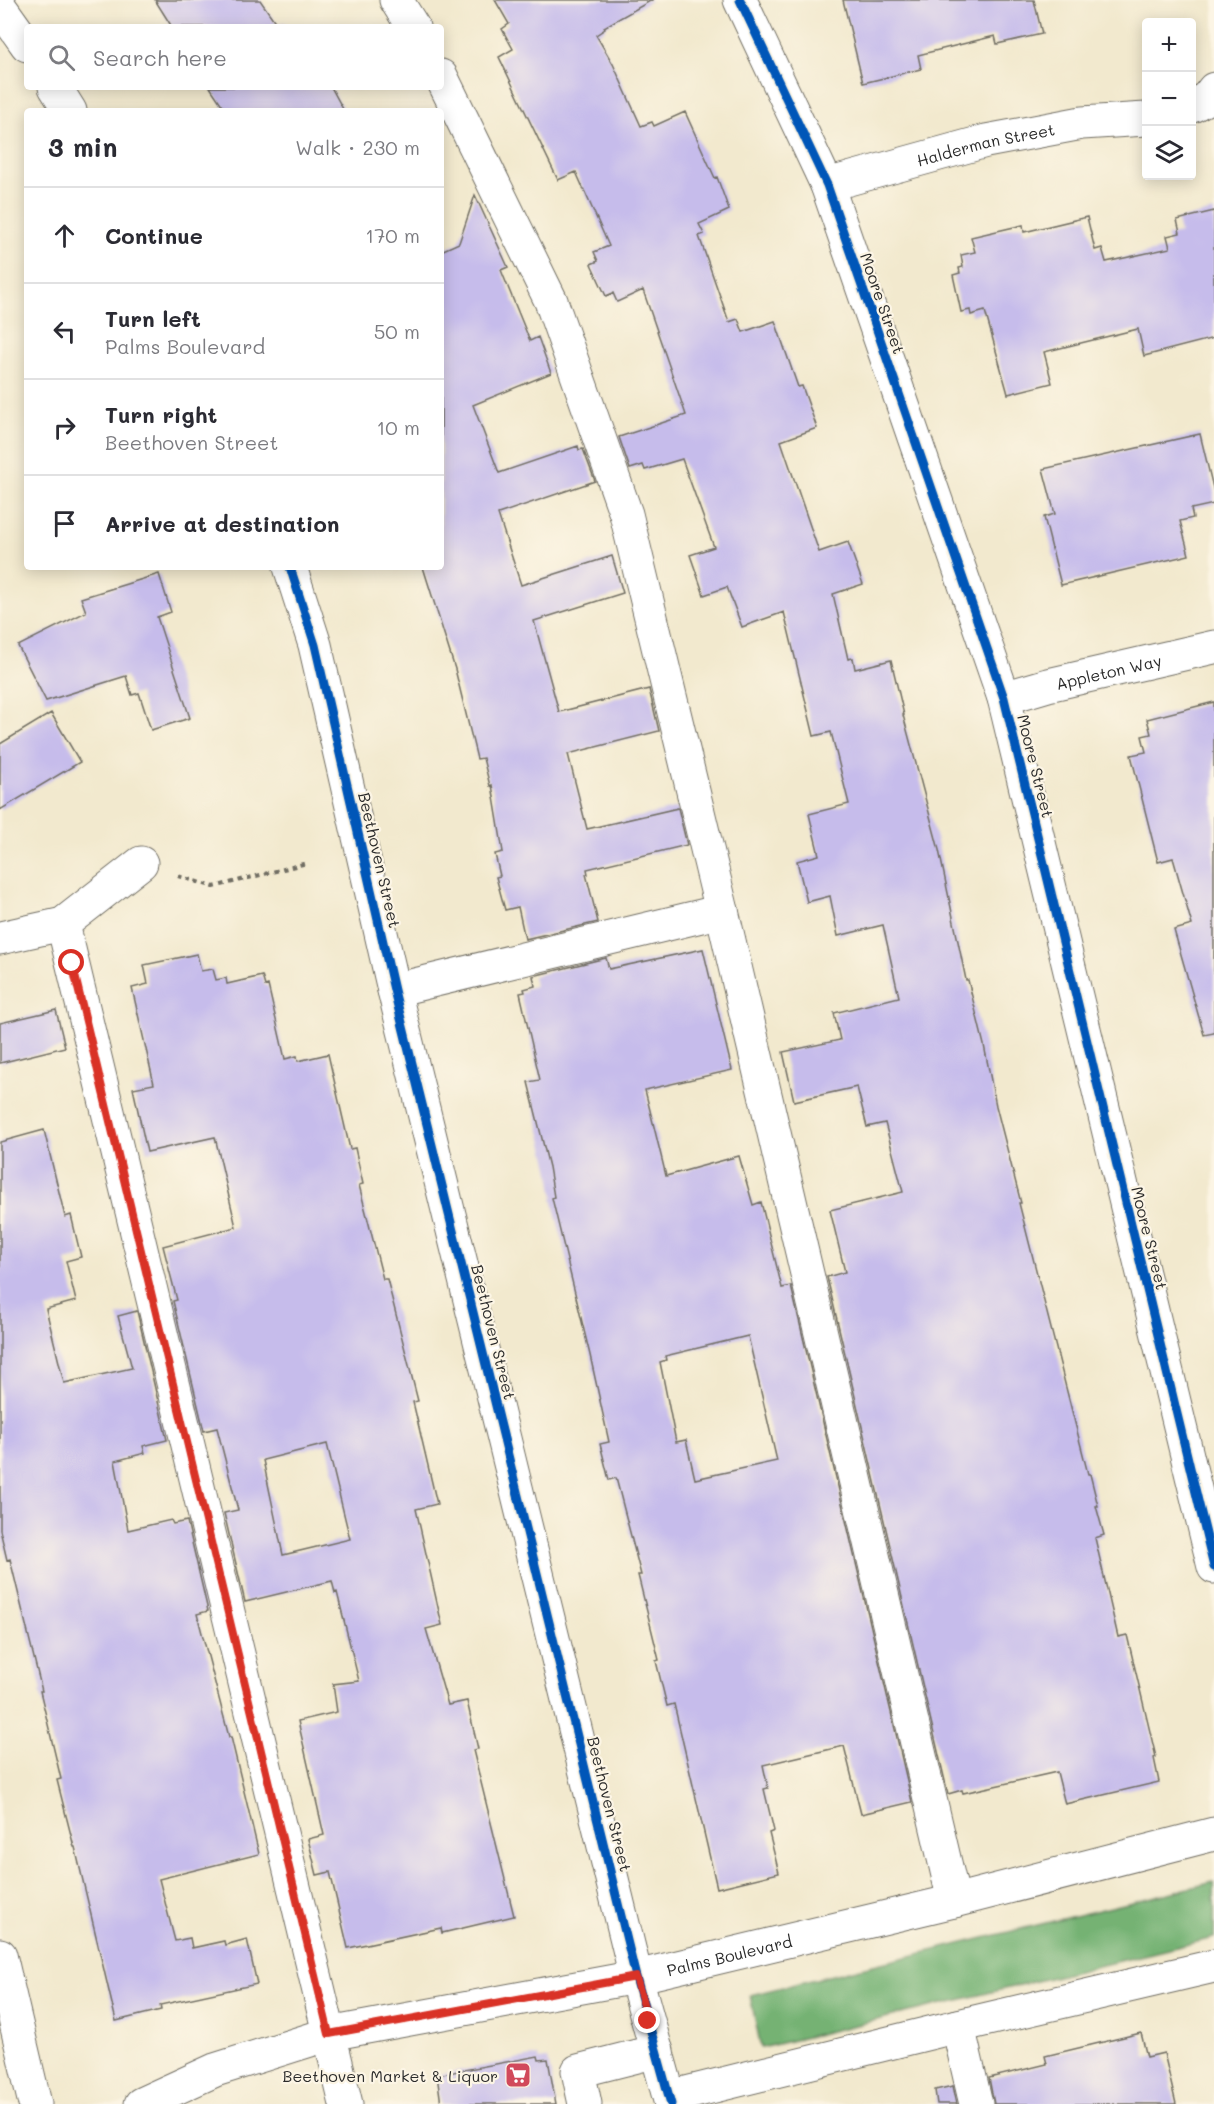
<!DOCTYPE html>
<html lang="en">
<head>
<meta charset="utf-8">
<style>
  body { margin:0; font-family:Mali,sans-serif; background:#f7f7f7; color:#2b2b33 }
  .controls { position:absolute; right:18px; top:18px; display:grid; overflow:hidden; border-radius:6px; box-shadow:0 3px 15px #0003 }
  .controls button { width:54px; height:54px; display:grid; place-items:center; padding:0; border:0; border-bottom:2px solid #e1e1e2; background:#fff; color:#2b2b33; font:30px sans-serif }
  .stop { position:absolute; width:18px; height:18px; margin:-14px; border:4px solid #d93025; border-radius:50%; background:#fff }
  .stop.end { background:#d93025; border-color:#fff; box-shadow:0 2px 6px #0008 }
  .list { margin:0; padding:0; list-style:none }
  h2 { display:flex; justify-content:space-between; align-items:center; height:78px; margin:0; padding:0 24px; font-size:26px }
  h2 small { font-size:20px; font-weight:400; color:#7c7c81 }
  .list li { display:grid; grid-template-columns:39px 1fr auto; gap:18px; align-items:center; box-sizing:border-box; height:96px; padding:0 24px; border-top:2px solid #e1e1e2 }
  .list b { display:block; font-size:22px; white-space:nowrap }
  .list p { margin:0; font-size:20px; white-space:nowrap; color:#7c7c81 }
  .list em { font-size:20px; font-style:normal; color:#7c7c81 }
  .icon { flex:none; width:33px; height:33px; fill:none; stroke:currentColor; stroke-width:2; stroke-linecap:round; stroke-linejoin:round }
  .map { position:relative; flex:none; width:1214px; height:2104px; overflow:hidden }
  .search { position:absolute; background:#fff; box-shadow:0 3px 15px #0003; left:24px; top:24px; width:420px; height:66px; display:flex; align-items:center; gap:15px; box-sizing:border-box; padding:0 21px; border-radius:6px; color:#7c7c81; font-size:22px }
  .panel { position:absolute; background:#fff; box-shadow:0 3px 15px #0003; left:24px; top:108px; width:420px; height:462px; border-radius:6px }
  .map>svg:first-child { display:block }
</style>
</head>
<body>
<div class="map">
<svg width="1214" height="2104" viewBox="0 0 1214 2104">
  <rect width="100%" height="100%" fill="#fcf5e5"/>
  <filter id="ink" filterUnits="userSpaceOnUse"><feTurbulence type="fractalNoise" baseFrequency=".0167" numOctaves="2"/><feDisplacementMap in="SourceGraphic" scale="12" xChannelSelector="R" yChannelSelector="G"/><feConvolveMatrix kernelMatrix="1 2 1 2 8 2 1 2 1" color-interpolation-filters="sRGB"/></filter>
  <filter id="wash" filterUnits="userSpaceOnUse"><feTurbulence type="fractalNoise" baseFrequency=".008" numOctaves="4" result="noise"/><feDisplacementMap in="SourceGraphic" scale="24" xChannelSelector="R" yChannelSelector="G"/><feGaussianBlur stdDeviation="1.35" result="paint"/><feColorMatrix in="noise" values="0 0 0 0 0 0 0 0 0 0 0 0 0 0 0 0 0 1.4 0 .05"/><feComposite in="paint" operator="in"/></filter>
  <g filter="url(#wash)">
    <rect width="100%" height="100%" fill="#f2e9ce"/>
    <!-- forest -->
    <path fill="#74b273" stroke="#506e4f" stroke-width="1.5" d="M 1214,1882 L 1214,1938 L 761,2048 L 750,1995 Z"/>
    <g id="blocks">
      <!-- building -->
      <path fill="#c6bceb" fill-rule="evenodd" d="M 155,0 L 260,0 L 278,26 L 284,22 L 287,27 L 172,27 Z
        M 495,0 L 652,0 L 604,27 L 605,29 L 596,35 L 613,64 L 641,126 L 652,122 L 654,126 L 685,112 L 715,178 L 717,177 L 729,210 L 699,224 L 704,234 L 699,236 L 729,322 L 738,319 L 743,332 L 775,321 L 798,387 L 802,386 L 817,428 L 781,441 L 819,552 L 848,542 L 863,584 L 833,594 L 848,659 L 853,658 L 855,669 L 891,660 L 904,715 L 903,715 L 939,850 L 966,980 L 968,980 L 984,1045 L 996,1106 L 1021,1203 L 1019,1203 L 1088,1474 L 1090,1474 L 1098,1506 L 1096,1506 L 1104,1535 L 1095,1538 L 1118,1637 L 1127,1635 L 1156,1757 L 1154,1758 L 1159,1782 L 1065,1804 L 1057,1772 L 963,1793 L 962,1790 L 948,1794 L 827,1277 L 845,1272 L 830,1210 L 903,1192 L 885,1123 L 867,1127 L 857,1087 L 794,1101 L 783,1052 L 840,1040 L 834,1013 L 899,997 L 883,925 L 838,936 L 830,896 L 807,902 L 797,861 L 819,855 L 809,814 L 849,804 L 831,732 L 814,736 L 784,612 L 742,627 L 727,587 L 704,595 L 690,555 L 714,547 L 682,459 L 645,470 L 643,465 L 630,469 L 619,437 L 686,415 L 643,290 L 617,302 L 613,293 L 606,296 L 591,264 L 598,261 L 594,252 L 609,246 L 576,172 L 558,180 L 499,57 L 513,49 L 502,29 L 509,24 Z
        M 843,0 L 1034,0 L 1042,34 L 997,44 L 995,36 L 918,55 L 921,69 L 863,83 Z
        M 210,87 L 331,87 L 344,111 L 226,111 Z
        M 475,195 L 508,267 L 501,270 L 530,341 L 538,337 L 551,373 L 473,405 L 499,473 L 578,446 L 579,450 L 583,449 L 595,481 L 498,514 L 521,585 L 612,556 L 623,593 L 534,621 L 559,712 L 649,689 L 659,731 L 568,754 L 587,829 L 678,808 L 687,845 L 587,869 L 588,874 L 586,874 L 598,922 L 525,939 L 518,907 L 505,910 L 496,877 L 500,876 L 495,854 L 503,852 L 492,785 L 490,786 L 483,758 L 477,759 L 455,669 L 423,567 L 441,567 L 441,251 L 459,243 Z
        M 1214,211 L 1214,338 L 1144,356 L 1138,329 L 1044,352 L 1052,383 L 1008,394 L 985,311 L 971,315 L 970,310 L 961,312 L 953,275 L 960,273 L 959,268 L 963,267 L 961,255 L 975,252 L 971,237 L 1023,225 L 1024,232 L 1087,217 L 1095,250 L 1102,248 L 1106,262 L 1170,248 L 1167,236 L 1180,233 L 1177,220 Z
        M 1200,434 L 1214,492 L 1214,504 L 1191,509 L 1193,518 L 1180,521 L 1189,555 L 1061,585 L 1044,517 L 1055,514 L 1043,469 Z
        M 159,574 L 171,612 L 157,617 L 190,718 L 151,730 L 139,693 L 132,695 L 126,676 L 46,701 L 18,646 L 86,612 L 81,598 Z
        M 1214,702 L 1214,1033 L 1204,1035 L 1174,930 L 1192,925 L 1173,858 L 1158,862 L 1131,755 L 1146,752 L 1142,736 L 1151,734 L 1147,719 Z
        M 51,713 L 80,762 L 0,810 L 0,744 Z
        M 703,949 L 732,1070 L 645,1090 L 666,1176 L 739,1156 L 753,1205 L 761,1202 L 782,1288 L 791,1286 L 912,1802 L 861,1814 L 844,1746 L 763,1765 L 768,1788 L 764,1789 L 774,1831 L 769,1833 L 779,1873 L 717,1888 L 674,1704 L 667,1706 L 656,1661 L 659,1660 L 638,1575 L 641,1575 L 616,1478 L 609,1480 L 600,1444 L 609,1442 L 590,1355 L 552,1198 L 554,1197 L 549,1167 L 528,1082 L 540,1080 L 520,993 L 525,992 L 524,989 L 535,986 L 533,976 L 606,958 L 609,969 ZM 748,1336 L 777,1461 L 695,1479 L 686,1440 L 676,1442 L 660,1362 L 666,1360 L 665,1356 Z
        M 197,954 L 201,971 L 213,969 L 216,980 L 226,978 L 227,984 L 262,976 L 265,986 L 268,985 L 285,1059 L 297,1056 L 298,1061 L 328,1054 L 350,1149 L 355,1148 L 363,1184 L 359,1185 L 383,1279 L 387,1279 L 418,1401 L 413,1402 L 437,1504 L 416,1509 L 442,1625 L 426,1629 L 448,1705 L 467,1701 L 478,1749 L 473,1750 L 514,1916 L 442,1933 L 441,1928 L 348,1948 L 330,1872 L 317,1875 L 308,1839 L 324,1835 L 298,1721 L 337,1712 L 333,1684 L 359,1681 L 337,1592 L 335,1593 L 332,1581 L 245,1602 L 224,1513 L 238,1510 L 217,1428 L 204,1431 L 173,1301 L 177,1300 L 163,1246 L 236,1227 L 215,1137 L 147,1152 L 133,1088 L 154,1084 L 132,988 L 148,984 L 144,965 ZM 327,1444 L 350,1539 L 283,1555 L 263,1460 Z
        M 56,1010 L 65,1047 L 0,1063 L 0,1023 Z
        M 44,1130 L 65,1217 L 71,1215 L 81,1257 L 66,1261 L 76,1301 L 46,1309 L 64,1383 L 132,1368 L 118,1316 L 137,1311 L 167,1440 L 143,1446 L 145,1453 L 115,1461 L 128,1530 L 171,1520 L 173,1524 L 187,1521 L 208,1611 L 197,1614 L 229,1737 L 231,1737 L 259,1854 L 159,1879 L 175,1941 L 190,1938 L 192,1948 L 224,1941 L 225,1945 L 247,1939 L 257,1984 L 160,2005 L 161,2010 L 116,2021 L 75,1847 L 74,1847 L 57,1780 L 61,1779 L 40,1691 L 42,1691 L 10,1559 L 7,1560 L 0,1530 L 0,1142 Z
        M 1141,2033 L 1147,2057 L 1164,2053 L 1176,2104 L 994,2104 L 989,2078 L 1047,2064 L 1045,2056 Z
        M 538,2056 L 539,2060 L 548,2059 L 556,2104 L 441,2104 L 437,2075 Z
        M 953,2086 L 957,2104 L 937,2104 L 935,2090 Z"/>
    </g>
  </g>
  <g filter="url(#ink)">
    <use href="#blocks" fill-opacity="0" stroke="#716e64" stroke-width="1.5"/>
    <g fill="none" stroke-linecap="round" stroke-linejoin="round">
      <!-- minor casing -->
      <g stroke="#716e64" stroke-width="35">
        <g id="minor">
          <path d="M 396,0 L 413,27"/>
          <path d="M 740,0 L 827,185 L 1004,698 L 1214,1567"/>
          <path d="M 0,7 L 27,45"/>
          <path d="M 441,76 L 551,301 L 626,514 L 722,911 L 954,1901"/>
          <path d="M 55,87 L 70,111"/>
          <path d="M 1192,106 L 1207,98 L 1214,89"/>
          <path id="s1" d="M 827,185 L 986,141 L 1082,123 L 1146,119"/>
          <path d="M 290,567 L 315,645 L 394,990 L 636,1977 L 671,2104"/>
          <path id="s2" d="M 1004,698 L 1048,685 L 1214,647"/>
          <path d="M 63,924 L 346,2104"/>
          <path d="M 0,938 L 63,924 L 141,863"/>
          <path d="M 394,990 L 722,911"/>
          <path d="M 0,1955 L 35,2104"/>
          <path d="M 958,2026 L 976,2104"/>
          <path d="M 670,2097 L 958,2026 L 1214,1966"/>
          <path id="s3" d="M 141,2104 L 215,2070 L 329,2034 L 636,1977 L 954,1901 L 1214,1834"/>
          <path d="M 585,2104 L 578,2071 L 657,2051"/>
        </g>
      </g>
      <!-- path -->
      <path stroke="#716e64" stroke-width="4" stroke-dasharray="4.5 4.5" stroke-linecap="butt" d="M 178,876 L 214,887 L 307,863"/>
      <!-- minor -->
      <use href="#minor" stroke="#fff" stroke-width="33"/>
      <!-- cycleway casing -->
      <g stroke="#fcf5e5" stroke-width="13">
        <path id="cycleway" d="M 740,0 L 827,185 L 1004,698 L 1214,1567
          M 290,567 L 315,645 L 394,990 L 636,1977 L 671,2104"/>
      </g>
      <!-- cycleway -->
      <use href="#cycleway" stroke="#0057b8" stroke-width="9"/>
    </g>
  </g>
  <g fill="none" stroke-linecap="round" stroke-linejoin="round" filter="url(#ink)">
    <!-- route -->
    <path stroke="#d93025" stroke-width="8" d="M 72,963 L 329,2034 L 636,1977 L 648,2021"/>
  </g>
  <!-- icons -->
  <defs>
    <g id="supermarket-square" transform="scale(1.35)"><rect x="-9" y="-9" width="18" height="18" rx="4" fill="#d1495b" stroke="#fcf5e5"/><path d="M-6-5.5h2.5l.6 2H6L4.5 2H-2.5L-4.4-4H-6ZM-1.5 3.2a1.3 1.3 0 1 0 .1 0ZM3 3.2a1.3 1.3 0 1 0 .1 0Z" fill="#fff"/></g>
  </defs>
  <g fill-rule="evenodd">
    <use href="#supermarket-square" x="518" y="2075"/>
  </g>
  <g text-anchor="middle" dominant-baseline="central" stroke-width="4.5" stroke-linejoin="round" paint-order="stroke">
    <!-- street labels -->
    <g font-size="16" fill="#2b2b2b" stroke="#fcf5e5">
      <text stroke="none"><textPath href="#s1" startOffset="164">Halderman Street</textPath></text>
      <text transform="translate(883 303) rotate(71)">Moore Street</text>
      <text stroke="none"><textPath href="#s2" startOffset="108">Appleton Way</textPath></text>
      <text transform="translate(1036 766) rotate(76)">Moore Street</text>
      <text transform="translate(380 860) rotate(77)">Beethoven Street</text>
      <text transform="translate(1150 1238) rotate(76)">Moore Street</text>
      <text transform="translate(494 1332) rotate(76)">Beethoven Street</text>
      <text transform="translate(610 1804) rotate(76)">Beethoven Street</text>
      <text stroke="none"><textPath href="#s3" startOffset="609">Palms Boulevard</textPath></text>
    </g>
    <!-- poi labels -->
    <g font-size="16" fill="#2b2b2b" stroke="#fcf5e5" text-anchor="end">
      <text x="498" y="2075">Beethoven Market &amp; Liquor</text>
    </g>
  </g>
</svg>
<div class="controls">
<button>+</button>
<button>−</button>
<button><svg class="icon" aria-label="layers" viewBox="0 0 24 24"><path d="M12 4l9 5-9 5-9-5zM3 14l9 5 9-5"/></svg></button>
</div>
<div class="stop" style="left:72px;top:963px"></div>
<div class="stop end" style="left:648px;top:2021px"></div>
<div class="search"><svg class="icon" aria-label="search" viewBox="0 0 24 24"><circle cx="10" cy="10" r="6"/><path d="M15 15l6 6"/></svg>Search here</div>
<section class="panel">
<h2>3 min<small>Walk · 230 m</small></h2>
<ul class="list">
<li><svg class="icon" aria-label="ahead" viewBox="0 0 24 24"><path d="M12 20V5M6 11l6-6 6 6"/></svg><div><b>Continue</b></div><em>170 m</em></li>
<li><svg class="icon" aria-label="left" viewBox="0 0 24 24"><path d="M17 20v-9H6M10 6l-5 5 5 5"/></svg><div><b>Turn left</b><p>Palms Boulevard</p></div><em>50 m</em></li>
<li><svg class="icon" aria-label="right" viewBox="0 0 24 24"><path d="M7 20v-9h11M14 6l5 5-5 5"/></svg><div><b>Turn right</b><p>Beethoven Street</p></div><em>10 m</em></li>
<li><svg class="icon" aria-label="arrive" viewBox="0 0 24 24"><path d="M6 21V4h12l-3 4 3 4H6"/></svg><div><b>Arrive at destination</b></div></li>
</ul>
</section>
</div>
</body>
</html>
